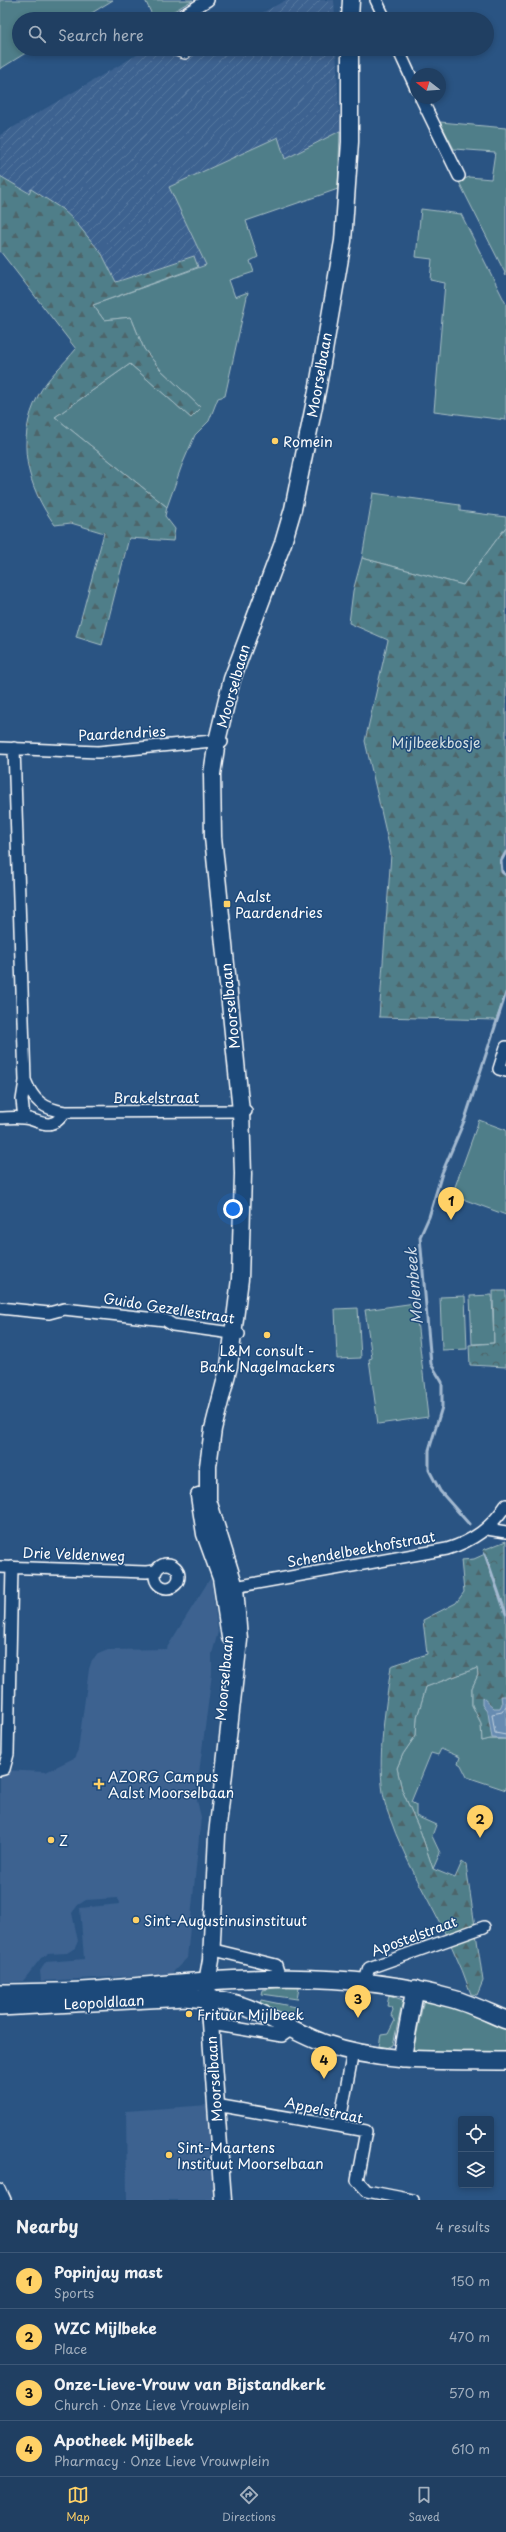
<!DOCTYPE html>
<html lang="en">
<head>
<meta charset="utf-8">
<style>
  body { margin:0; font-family:"Playpen Sans",sans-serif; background:#2d4a6b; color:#f1f3f6 }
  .controls { position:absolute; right:12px; bottom:12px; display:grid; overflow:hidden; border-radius:4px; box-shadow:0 2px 6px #0003 }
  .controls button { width:36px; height:36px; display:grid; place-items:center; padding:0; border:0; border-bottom:1px solid #3d5877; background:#203f62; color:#f1f3f6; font:20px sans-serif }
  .compass { position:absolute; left:410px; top:68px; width:36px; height:36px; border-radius:50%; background:#203f62; box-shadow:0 2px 6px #0003; rotate:287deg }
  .you { position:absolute; left:233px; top:1209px; width:14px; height:14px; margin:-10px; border:3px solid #fff; border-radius:50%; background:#1a73e8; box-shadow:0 0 0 6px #1a73e833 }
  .badge { display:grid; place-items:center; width:26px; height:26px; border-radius:50%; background:#ffd166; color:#111; font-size:13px; font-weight:700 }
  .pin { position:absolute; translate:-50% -33px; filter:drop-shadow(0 1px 2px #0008) }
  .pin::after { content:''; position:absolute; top:21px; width:14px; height:12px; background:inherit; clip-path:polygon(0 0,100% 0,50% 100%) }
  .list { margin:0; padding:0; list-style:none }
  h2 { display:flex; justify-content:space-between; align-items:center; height:52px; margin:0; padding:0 16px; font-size:17px }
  h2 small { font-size:13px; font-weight:400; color:#a2afbe }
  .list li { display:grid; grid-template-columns:26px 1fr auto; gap:12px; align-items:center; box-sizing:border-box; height:56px; padding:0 16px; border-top:1px solid #3d5877 }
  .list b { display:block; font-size:15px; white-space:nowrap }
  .list p { margin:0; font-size:13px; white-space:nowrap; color:#a2afbe }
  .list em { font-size:13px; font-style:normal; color:#a2afbe }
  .icon { flex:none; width:22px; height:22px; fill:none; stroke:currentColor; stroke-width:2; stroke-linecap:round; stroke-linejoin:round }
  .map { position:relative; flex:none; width:506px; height:2200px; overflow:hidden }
  .search { position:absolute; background:#203f62; box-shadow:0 2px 6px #0003; left:12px; right:12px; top:12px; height:44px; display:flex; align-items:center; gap:10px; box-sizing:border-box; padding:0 14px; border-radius:22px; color:#a2afbe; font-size:15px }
  .sheet { height:276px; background:#203f62 }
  nav { display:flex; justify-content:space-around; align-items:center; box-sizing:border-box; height:56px; border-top:1px solid #3d5877; background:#203f62; font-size:11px; color:#a2afbe }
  nav a { display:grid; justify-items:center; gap:2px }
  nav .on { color:#ffd166 }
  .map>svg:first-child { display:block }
</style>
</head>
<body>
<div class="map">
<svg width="506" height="2200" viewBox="0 0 506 2200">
  <defs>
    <pattern id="industrial-furrows" width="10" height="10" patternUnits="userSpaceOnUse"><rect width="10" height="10" fill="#3c6290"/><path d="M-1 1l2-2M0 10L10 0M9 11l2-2" fill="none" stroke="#597aa1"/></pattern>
    <pattern id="forest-firs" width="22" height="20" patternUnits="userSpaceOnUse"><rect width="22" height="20" fill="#4f7e89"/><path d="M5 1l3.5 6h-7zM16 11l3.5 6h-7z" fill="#4e656a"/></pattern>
    <pattern id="park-crowns" width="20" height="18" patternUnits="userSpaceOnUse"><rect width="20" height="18" fill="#4f7e89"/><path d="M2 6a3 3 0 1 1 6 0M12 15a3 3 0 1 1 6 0" fill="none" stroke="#4e656a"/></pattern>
  </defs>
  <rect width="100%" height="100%" fill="#2a5483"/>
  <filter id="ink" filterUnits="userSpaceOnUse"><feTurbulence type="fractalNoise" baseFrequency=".025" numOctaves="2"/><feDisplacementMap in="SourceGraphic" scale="8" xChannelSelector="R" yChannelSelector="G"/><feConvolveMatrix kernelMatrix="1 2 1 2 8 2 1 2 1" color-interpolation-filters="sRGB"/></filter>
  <g filter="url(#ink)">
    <!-- built -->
    <path fill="#3c6290" d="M 211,1577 L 218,1632 L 212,1654 L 212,1674 L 196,1796 L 201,1817 L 187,1958 L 171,1974 L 41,1981 L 40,1971 L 46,1962 L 84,1959 L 80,1908 L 119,1904 L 118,1898 L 86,1900 L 78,1905 L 72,1913 L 78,1941 L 75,1948 L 67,1953 L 48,1954 L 41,1958 L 23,1981 L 0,1983 L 0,1770 L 46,1772 L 74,1758 L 78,1750 L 89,1669 L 92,1660 L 98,1654 L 108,1650 L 166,1649 Z
      M 208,2105 L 214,2200 L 127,2200 L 126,2111 Z"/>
    <!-- industrial -->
    <path fill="url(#industrial-furrows)" d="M 286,0 L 334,0 L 335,19 L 251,19 Z
      M 147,49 L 169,49 L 183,58 L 199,49 L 336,49 L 340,131 L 285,159 L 278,138 L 206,265 L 198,267 L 194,256 L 116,282 L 102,254 L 74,220 L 62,209 L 32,189 L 30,193 L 0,176 L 0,135 Z"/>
    <!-- green -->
    <path fill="#4f7e89" stroke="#a7bec4" d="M 0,0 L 113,0 L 82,19 L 19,19 L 19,49 L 32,49 L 0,69 Z
      M 145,0 L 193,0 L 160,19 L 154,19 Z
      M 440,122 L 506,128 L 506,275 L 459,182 L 469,177 L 491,179 L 495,152 L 454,149 Z
      M 340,131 L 338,189 L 246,221 L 258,257 L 250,261 L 254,272 L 229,280 L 235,297 L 248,292 L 225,396 L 218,398 L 209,421 L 195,435 L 182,465 L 167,507 L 55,417 L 130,364 L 191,418 L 201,408 L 160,369 L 144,349 L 131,317 L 104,320 L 93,305 L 206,265 L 169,187 L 278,137 L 285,159 Z
      M 421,209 L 461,214 L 506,304 L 506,420 L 434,411 L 445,283 L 430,280 L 432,259 L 416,257 Z
      M 373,493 L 460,505 L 460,511 L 506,517 L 506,527 L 463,585 L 362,558 Z
      M 479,1120 L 506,1130 L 506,1215 L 452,1195 Z
      M 492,1295 L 494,1343 L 472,1344 L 470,1296 Z
      M 465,1296 L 467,1349 L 442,1350 L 440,1297 Z
      M 415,1303 L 428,1417 L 378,1424 L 369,1359 L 372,1358 L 365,1310 Z
      M 358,1308 L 361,1358 L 337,1359 L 335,1309 Z
      M 477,1668 L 478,1675 L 472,1688 L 472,1705 L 481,1723 L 482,1741 L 489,1739 L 506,1739 L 506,1790 L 467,1777 L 461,1765 L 458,1763 L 460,1757 L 441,1749 L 438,1755 L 431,1753 L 411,1802 L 416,1805 L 416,1816 L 436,1825 L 432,1836 L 440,1853 L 433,1869 L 421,1833 L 402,1790 L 397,1768 L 403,1754 L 416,1735 L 417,1717 L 426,1687 Z
      M 300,1983 L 297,1999 L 262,1994 L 263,1990 Z
      M 389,1995 L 403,2000 L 393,2045 L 387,2048 L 379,2046 L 381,2035 L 388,2034 L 395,2020 L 391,2015 L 393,2010 L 392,2007 L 387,2006 Z
      M 424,1999 L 453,2003 L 472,2016 L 506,2029 L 506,2055 L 412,2056 Z
      M 261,2000 L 295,2007 L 292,2022 L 259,2006 Z"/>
    <!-- forest -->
    <path fill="url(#forest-firs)" stroke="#a7bec4" d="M 0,176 L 29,193 L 31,189 L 62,209 L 74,220 L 102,254 L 116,282 L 194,256 L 198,267 L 93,305 L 104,320 L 131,317 L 144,349 L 160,369 L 201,408 L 191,418 L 130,364 L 55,417 L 167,507 L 165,516 L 175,529 L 173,541 L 129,538 L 102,645 L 76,637 L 104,533 L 71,523 L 55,525 C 27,487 15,440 38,396 C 46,379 64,364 76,349 L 0,251 Z
      M 506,527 L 506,852 L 501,861 L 502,872 L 506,875 L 506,993 L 496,1020 L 379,1017 L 391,854 L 365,741 L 388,640 L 349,623 L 353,591 L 362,558 L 463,585 Z
      M 485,1554 L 506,1614 L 506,1739 L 490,1739 L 482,1741 L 481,1723 L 472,1705 L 472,1688 L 478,1675 L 477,1668 L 426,1687 L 417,1717 L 416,1735 L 403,1754 L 397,1768 L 402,1790 L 421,1833 L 433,1869 L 455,1878 L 462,1862 L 466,1865 L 483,1981 L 477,1995 L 471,1994 C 450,1930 408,1874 387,1810 C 374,1771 386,1707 391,1666 L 427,1654 L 423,1620 L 456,1603 L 464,1592 L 461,1560 L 474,1559 Z"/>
    <!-- park -->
    <path fill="url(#park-crowns)" stroke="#a7bec4" d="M 493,1291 L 506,1291 L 506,1367 L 470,1365 L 469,1345 L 494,1343 Z
      M 506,1541 L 506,1614 L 483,1550 Z"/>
    <!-- water -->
    <path fill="#668bb1" stroke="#a3b9d0" d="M 501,1696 L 506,1696 L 506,1739 L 492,1738 L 488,1713 L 482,1705 L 482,1697 L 494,1708 L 500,1708 L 502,1704 Z"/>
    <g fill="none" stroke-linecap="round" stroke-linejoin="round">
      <!-- shore -->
      <path stroke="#c2d1e0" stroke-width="1" d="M 506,1706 L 502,1712 L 492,1714 L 495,1733 L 506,1735"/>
      <!-- stream -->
      <path stroke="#a3b9d0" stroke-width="3" d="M 506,852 L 501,861 L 502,872 L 506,875
        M 469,1524 L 440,1491 L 429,1470 L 429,1450 L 442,1407 L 442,1382 L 431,1364 L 420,1237 L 429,1217 L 442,1173 L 465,1119 L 506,993
        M 485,1554 L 506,1614"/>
      <!-- street casing -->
      <g stroke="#fff" stroke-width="14">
        <path id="street" d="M 376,0 L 385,19
          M 177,19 L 208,0
          M 174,49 L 185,53
          M 398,49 L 416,88
          M 421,98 L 459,176
          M 0,748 L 98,752 L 212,741 L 222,742
          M 14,748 L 25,1080 C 33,1100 43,1109 65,1112 L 246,1111
          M 506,1047 L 499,1069 L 506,1071
          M 0,1118 C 7,1118 15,1117 23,1118 C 40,1119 50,1134 65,1112
          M 24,1118 L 22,1100 L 25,1081
          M 0,1308 L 49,1313 L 64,1309 L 165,1320 L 173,1325 L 239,1334
          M 487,1529 L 506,1532
          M155 1576a12 12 0 1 1 24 0a12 12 0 1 1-24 0Z
          M 0,1567 L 146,1572 L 155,1571
          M 229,1588 L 447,1549 C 473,1541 491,1528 506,1505
          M 0,1770 L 4,1769 L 8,1754 L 12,1567
          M 210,1949 L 276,1965 L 280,1978
          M 364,1983 L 369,1968 L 484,1927
          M 211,2024 L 282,2036 L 292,2029
          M 216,2105 L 366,2131 L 357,2180 L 367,2191 L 413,2200
          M 339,2126 L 353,2052
          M 0,2189 L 5,2200"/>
      </g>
      <!-- secondary casing -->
      <g stroke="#fff" stroke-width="19">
        <path id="secondary" d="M 350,19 L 351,0
          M 199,1496 L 205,1534 L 221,1578 L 230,1637
          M 223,2200 L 207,1982 L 211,1960 L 217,1835 L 239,1640 L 235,1587 L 208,1500 L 208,1466 L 213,1429 L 229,1366 L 240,1279 L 243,1174 L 241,1111 L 213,837 L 212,774 L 217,741 L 232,679 L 283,543 L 293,509 L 318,386 L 343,241 L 350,142 L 350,49"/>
      </g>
      <!-- primary casing -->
      <g stroke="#fff" stroke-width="20">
        <path id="primary" d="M 0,1993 C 36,1992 73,1993 109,1989 C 223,1979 341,1967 453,1999 C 471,2004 489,2013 506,2020
          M 0,2007 L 186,1997 C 200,1999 215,1999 228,2002 C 262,2009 293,2033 326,2044 C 385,2064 445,2060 506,2061
          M 402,2059 L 415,1989"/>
      </g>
      <!-- street -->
      <use href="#street" stroke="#1f4a7a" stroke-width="11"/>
      <!-- secondary -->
      <use href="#secondary" stroke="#1f4a7a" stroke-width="16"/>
      <!-- primary -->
      <use href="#primary" stroke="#1f4a7a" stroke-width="17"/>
    </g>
  </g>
  <!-- markers -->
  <g fill="#ffd166" stroke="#1f4a7a" stroke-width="1.5">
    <circle cx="275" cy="441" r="4"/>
    <rect x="223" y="900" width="8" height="8" rx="2"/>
    <circle cx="267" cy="1335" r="4"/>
    <path d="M97 1778h4v4h4v4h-4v4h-4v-4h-4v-4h4z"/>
    <circle cx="51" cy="1840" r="4"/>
    <circle cx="136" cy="1920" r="4"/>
    <circle cx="189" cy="2014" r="4"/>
    <circle cx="169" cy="2155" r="4"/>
  </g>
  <g text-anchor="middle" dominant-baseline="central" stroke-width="3" stroke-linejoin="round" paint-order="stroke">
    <!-- street labels -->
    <g font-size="14" fill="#fff" stroke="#1f4a7a">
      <text transform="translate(319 375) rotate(-80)">Moorselbaan</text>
      <text transform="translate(233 686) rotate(-74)">Moorselbaan</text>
      <text transform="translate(122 733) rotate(-3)">Paardendries</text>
      <text transform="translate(230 1006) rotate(-96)">Moorselbaan</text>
      <text x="156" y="1097">Brakelstraat</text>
      <text transform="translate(169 1308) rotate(9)">Guido Gezellestraat</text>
      <text transform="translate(361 1549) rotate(-10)">Schendelbeekhofstraat</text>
      <text transform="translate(74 1554) rotate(2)">Drie Veldenweg</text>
      <text transform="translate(224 1678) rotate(-85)">Moorselbaan</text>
      <text transform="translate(414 1936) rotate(-20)">Apostelstraat</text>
      <text transform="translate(104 2002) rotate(-3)">Leopoldlaan</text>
      <text transform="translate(214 2079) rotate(-94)">Moorselbaan</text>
      <text transform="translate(324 2110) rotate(12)">Appelstraat</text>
    </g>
    <!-- poi labels -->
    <g font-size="14" fill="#fff" stroke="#1f4a7a" text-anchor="start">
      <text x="283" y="441">Romein</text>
      <text x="235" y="896">Aalst<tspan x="235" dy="16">Paardendries</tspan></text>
      <text x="267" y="1350" text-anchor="middle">L&amp;M consult -<tspan x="267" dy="16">Bank Nagelmackers</tspan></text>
      <text x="108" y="1776">AZORG Campus<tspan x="108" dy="16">Aalst Moorselbaan</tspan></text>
      <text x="59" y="1840">Z</text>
      <text x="144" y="1920">Sint-Augustinusinstituut</text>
      <text x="197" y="2014">Frituur Mijlbeek</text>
      <text x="177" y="2147">Sint-Maartens<tspan x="177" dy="16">Instituut Moorselbaan</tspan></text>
    </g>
    <!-- park labels -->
    <g font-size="14" fill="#d3dfe2" stroke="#1f4a7a">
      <text x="436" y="742">Mijlbeekbosje</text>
    </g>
    <!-- water labels -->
    <g font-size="15" font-style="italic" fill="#d1dce8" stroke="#1f4a7a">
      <text transform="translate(413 1286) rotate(-95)">Molenbeek</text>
    </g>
  </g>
</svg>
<div class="controls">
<button><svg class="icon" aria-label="locate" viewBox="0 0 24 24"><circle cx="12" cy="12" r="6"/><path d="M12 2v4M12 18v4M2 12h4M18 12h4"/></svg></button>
<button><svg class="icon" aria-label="layers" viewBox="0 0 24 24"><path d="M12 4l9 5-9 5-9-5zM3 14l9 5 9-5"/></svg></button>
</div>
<svg class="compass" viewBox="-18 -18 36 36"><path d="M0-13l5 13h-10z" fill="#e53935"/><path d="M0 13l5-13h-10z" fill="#a2afbe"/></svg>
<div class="you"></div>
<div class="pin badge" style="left:451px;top:1220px">1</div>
<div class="pin badge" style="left:480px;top:1838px">2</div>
<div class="pin badge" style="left:358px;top:2018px">3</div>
<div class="pin badge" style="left:324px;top:2079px">4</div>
<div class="search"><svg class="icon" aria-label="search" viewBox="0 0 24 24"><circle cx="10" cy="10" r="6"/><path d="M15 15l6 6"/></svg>Search here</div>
</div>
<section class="sheet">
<h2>Nearby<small>4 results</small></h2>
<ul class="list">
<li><span class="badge">1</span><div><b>Popinjay mast</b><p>Sports</p></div><em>150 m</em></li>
<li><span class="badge">2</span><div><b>WZC Mijlbeke</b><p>Place</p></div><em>470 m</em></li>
<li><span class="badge">3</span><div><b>Onze-Lieve-Vrouw van Bijstandkerk</b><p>Church · Onze Lieve Vrouwplein</p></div><em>570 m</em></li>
<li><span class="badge">4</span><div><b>Apotheek Mijlbeek</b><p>Pharmacy · Onze Lieve Vrouwplein</p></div><em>610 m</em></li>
</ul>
</section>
<nav>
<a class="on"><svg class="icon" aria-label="map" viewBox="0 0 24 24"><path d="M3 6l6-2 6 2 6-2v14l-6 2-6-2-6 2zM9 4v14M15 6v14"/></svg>Map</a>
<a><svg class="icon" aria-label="directions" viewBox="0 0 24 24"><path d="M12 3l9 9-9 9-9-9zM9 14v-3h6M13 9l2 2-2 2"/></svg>Directions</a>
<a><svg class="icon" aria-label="saved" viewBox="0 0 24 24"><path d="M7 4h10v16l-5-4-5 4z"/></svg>Saved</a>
</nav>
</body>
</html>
